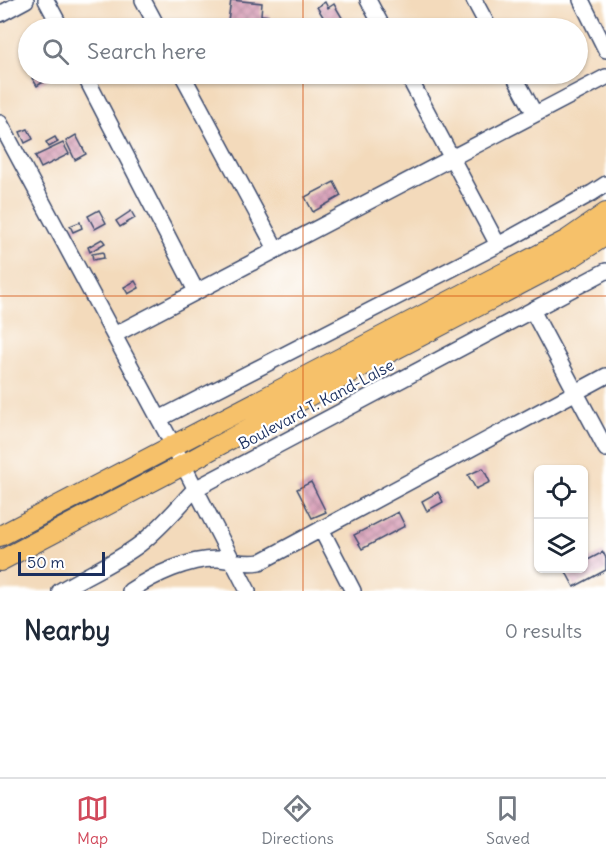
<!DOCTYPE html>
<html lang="en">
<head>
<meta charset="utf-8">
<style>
  body { margin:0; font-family:Delius,sans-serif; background:#f6f6f7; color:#1f2937 }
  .controls { position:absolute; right:18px; bottom:18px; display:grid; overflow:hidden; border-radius:9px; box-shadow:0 2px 4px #0004 }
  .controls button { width:54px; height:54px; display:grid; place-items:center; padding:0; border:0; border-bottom:2px solid #e0e1e3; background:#fff; color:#1f2937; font:30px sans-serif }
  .scale { position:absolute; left:18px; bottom:15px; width:87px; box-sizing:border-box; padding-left:6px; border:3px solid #1b2f5e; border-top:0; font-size:16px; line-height:21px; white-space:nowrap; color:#1b2f5e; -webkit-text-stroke:4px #fff; paint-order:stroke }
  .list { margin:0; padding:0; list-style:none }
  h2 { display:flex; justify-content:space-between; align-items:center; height:78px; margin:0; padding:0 24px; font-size:26px }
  h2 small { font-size:20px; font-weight:400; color:#747a83 }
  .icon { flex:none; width:33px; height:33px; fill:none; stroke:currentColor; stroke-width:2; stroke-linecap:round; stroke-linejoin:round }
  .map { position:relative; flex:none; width:606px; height:591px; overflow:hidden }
  .search { position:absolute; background:#fff; box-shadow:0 2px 4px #0004; left:18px; right:18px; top:18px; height:66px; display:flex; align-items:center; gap:15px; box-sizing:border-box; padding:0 21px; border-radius:33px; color:#747a83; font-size:22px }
  .sheet { height:186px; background:#fff }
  nav { display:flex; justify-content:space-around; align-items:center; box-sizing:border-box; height:84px; border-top:2px solid #e0e1e3; background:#fff; font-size:16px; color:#747a83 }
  nav a { display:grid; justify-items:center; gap:3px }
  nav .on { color:#d1495b }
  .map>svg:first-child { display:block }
</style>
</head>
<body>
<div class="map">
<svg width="606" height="591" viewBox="0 0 606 591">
  <defs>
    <pattern id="building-cross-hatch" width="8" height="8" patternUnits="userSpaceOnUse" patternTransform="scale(1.5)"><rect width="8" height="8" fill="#d69ab3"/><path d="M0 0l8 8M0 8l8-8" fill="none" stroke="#ad7e95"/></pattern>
  </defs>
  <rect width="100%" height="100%" fill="#fff"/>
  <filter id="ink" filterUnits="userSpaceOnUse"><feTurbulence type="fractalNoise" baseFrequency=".0167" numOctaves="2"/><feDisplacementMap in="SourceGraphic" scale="12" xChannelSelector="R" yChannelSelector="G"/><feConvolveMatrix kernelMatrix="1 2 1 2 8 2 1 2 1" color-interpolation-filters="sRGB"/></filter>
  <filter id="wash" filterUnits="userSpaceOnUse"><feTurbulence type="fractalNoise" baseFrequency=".008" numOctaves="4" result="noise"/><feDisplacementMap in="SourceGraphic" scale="24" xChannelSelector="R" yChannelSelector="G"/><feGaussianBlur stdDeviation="1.35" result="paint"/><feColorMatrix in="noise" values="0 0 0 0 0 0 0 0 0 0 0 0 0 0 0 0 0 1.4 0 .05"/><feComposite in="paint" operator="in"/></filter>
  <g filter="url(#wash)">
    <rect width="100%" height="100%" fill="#f3dabb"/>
    <g id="blocks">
      <!-- building -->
      <path fill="url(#building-cross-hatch)" d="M 231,0 L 262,3 L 261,15 L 269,16 L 267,28 L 227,28 Z
        M 325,2 L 328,8 L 334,4 L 344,21 L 330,28 L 317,7 Z
        M 40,74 L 44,74 L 48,79 L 37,86 L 32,78 Z
        M 28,129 L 33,139 L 25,143 L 20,132 Z
        M 76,135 L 86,154 L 75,160 L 66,141 Z
        M 55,137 L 58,142 L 49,147 L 46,142 Z
        M 63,143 L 69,154 L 41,168 L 35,156 Z
        M 334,182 L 341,196 L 313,212 L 305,197 Z
        M 99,210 L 106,223 L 95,229 L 88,216 Z
        M 131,211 L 135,218 L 120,227 L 116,221 Z
        M 80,222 L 82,228 L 73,232 L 70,226 Z
        M 102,239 L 105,243 L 90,252 L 88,247 Z
        M 103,252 L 104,258 L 93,260 L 92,254 Z
        M 135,281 L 139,288 L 128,294 L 124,287 Z
        M 483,468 L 490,482 L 476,489 L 468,475 Z
        M 311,482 L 326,512 L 312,518 L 297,489 Z
        M 438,492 L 443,502 L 427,511 L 422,501 Z
        M 398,512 L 405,526 L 362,549 L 354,535 Z
        M 603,552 L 606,558 L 606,570 L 574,587 L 566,572 L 572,568 L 584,568 L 584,562 Z"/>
    </g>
  </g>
  <g filter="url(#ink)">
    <use href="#blocks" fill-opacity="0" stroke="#3b496c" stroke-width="1.5"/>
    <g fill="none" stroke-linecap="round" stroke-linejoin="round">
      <!-- minor casing -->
      <g stroke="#3b496c" stroke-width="18">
        <path id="minor" d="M 46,0 L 61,28
          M 143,0 L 158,28
          M 368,0 L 383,28
          M 474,0 L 489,28
          M 581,0 L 606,50
          M 0,14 L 26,0
          M 84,74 L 196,291
          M 182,74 L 276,249
          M 407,74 L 498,245
          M 513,74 L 535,114
          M 0,123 L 173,445 L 248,591
          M 532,310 L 606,449
          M 114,335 L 606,77
          M 159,419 L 498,245 L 592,193 L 606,184
          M 321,529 L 353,591
          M 60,591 C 86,575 115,563 140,544 C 161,528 177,508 195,489 L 606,271
          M 130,591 C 153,575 190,558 218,559 C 234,560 243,565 260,562 L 606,376"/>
      </g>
      <!-- major casing -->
      <g stroke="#3b496c" stroke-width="22">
        <path id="major" d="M 0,536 L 567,240 L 606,213
          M 0,561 L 183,465 L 361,367 L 572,257 L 606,235"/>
      </g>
      <!-- minor -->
      <use href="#minor" stroke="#fff" stroke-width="15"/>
      <!-- major -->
      <use href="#major" stroke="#f6c16b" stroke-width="20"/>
    </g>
  </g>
  <!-- grid -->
  <path fill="none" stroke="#d45514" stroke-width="1.5" stroke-opacity="0.55" d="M 303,0 L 303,28M 303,74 L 303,591M 0,296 L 606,296"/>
  <g text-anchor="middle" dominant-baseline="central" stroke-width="4.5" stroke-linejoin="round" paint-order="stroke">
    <!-- street labels -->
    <g font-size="16" fill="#1b2f5e" stroke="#fff">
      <text transform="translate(316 404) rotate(-28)">Boulevard T. Kand-Lalse</text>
    </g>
  </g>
</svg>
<div class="controls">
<button><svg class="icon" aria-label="locate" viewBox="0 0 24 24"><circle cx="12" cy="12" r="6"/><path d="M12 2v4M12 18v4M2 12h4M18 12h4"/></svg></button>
<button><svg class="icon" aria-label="layers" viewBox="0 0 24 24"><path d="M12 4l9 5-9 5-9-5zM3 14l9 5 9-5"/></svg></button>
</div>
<div class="scale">50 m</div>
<div class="search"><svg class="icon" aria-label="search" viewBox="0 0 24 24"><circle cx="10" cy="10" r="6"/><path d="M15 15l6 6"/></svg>Search here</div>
</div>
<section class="sheet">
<h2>Nearby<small>0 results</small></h2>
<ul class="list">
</ul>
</section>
<nav>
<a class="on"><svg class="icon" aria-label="map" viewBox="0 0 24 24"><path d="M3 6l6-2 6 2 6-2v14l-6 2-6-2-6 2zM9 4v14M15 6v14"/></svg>Map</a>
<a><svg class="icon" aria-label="directions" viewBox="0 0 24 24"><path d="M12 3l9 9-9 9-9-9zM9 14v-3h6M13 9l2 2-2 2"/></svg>Directions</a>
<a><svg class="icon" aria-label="saved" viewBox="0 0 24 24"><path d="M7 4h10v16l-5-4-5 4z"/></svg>Saved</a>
</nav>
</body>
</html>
